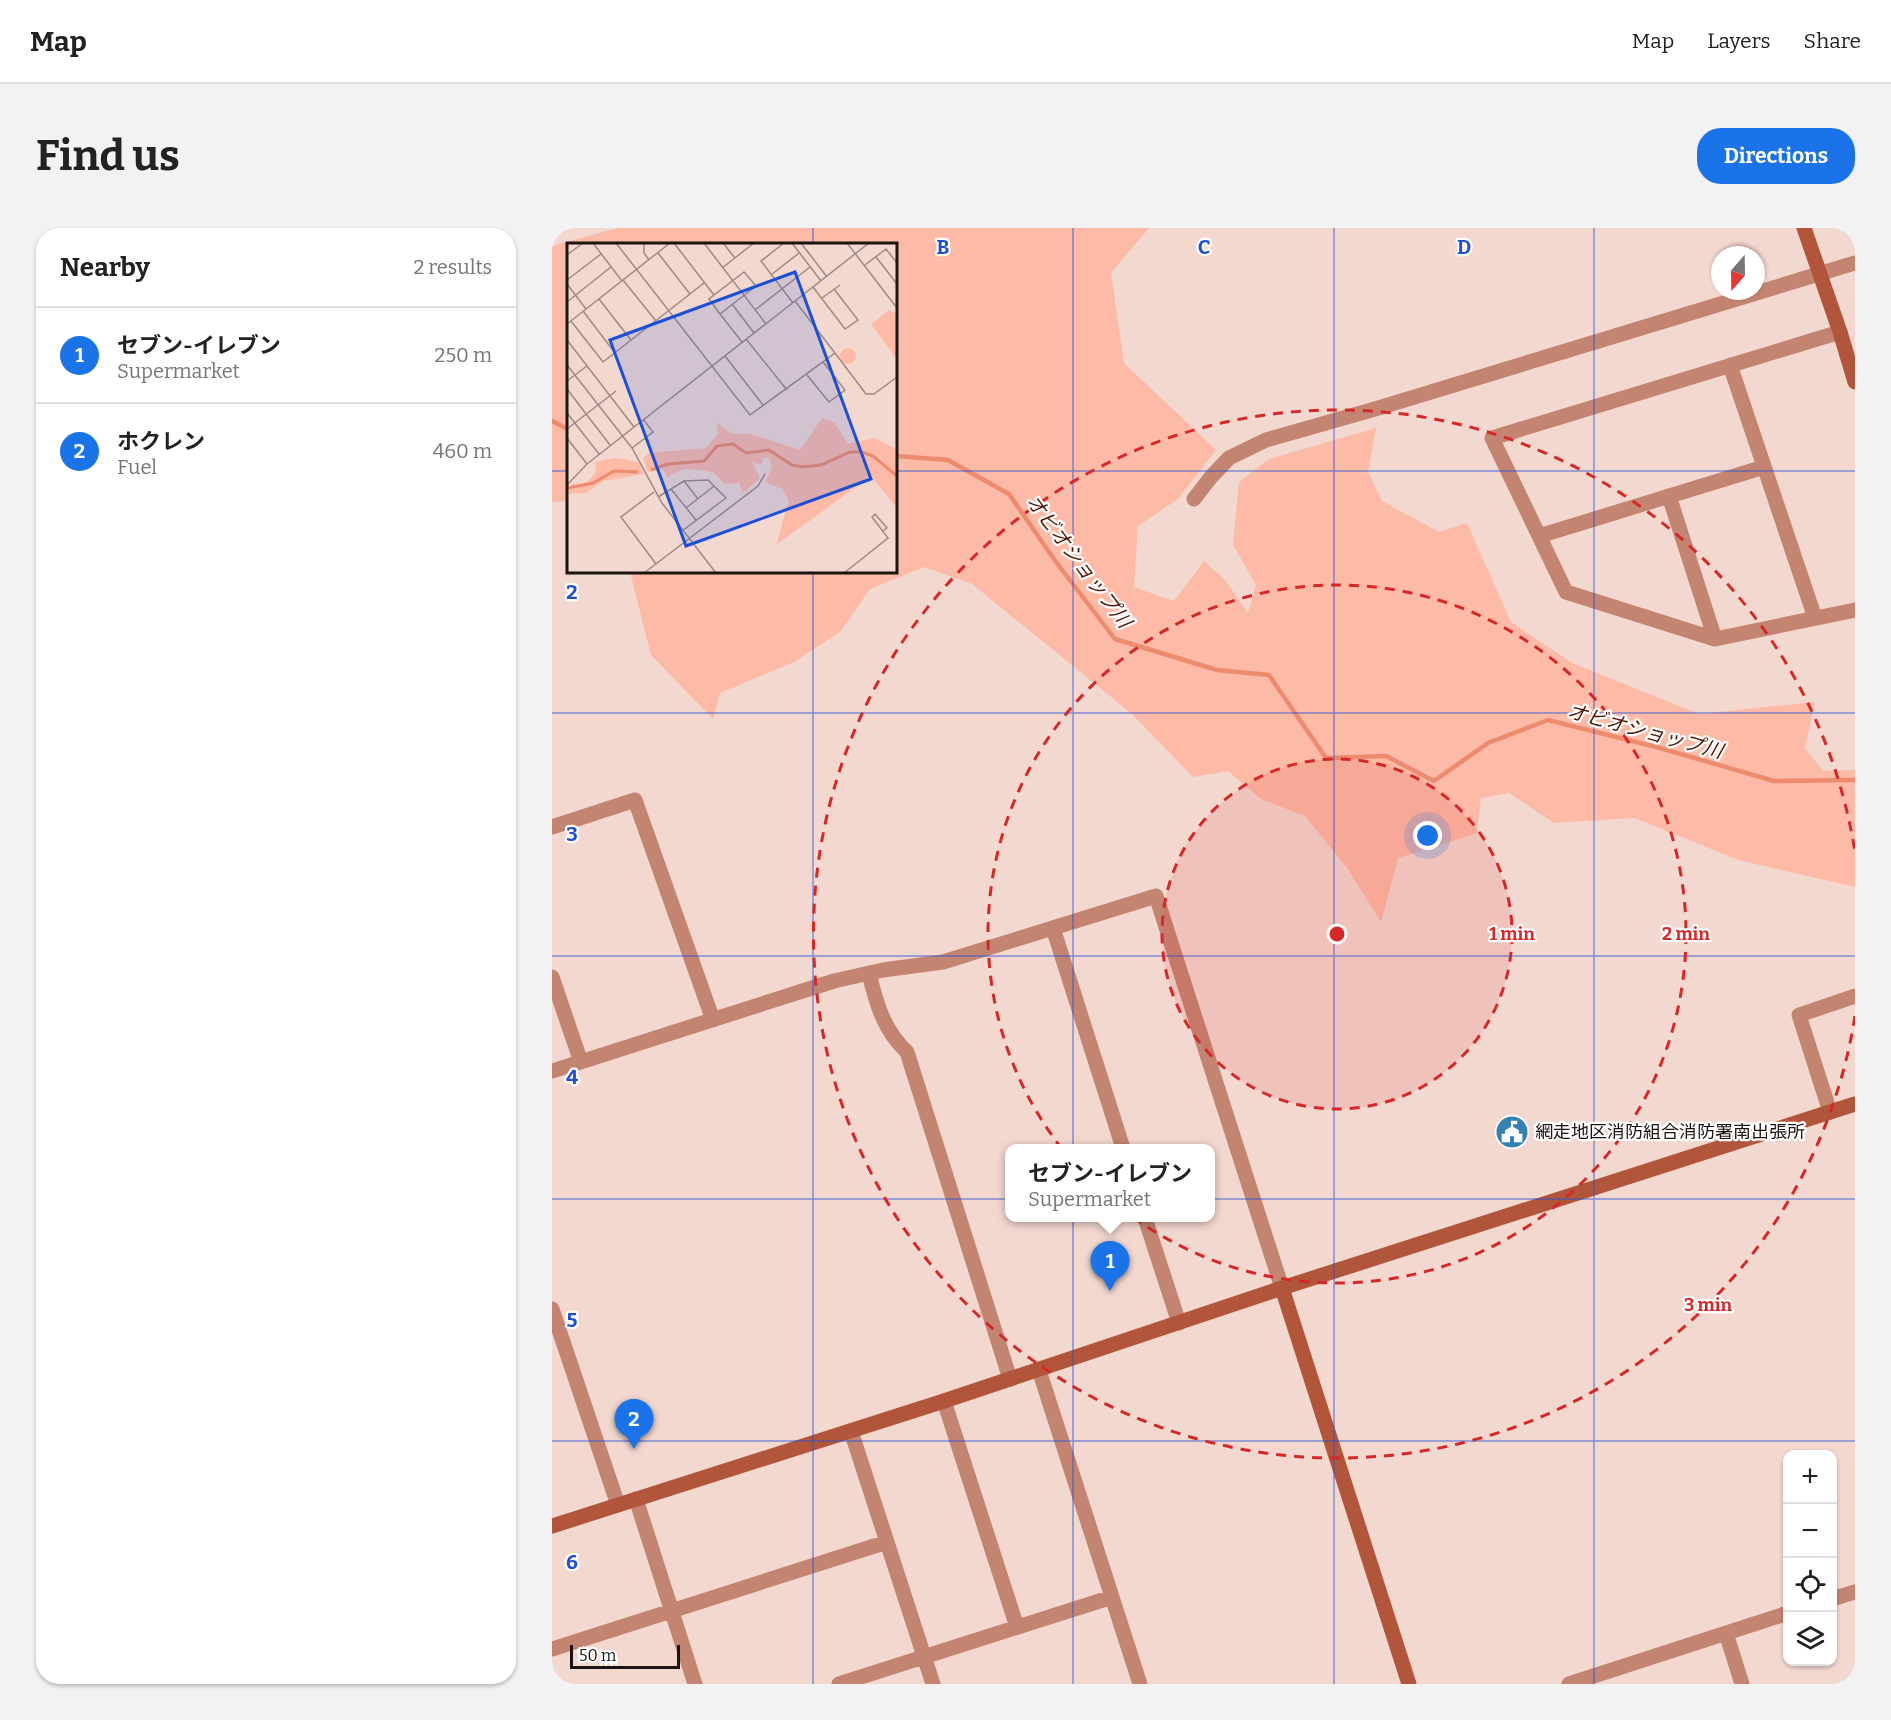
<!DOCTYPE html>
<html lang="en">
<head>
<meta charset="utf-8">
<style>
  body { margin:0; font-family:Bitter,"Noto Sans JP",serif; background:#f2f2f2; color:#222 }
  .controls { position:absolute; right:18px; bottom:18px; display:grid; overflow:hidden; border-radius:12px; box-shadow:0 2px 4px #0004 }
  .controls button { width:54px; height:54px; display:grid; place-items:center; padding:0; border:0; border-bottom:2px solid #e0e0e0; background:#fff; color:#222; font:30px sans-serif }
  .compass { position:absolute; left:1159px; top:18px; width:54px; height:54px; border-radius:50%; background:#fff; box-shadow:0 2px 4px #0004; rotate:200deg }
  .scale { position:absolute; left:18px; bottom:15px; width:110px; box-sizing:border-box; padding-left:6px; border:3px solid #1d1411; border-top:0; font-size:16px; line-height:21px; white-space:nowrap; color:#1d1411; -webkit-text-stroke:4px #fff; paint-order:stroke }
  .you { position:absolute; left:876px; top:608px; width:21px; height:21px; margin:-15px; border:4px solid #fff; border-radius:50%; background:#1a73e8; box-shadow:0 0 0 9px #1a73e833 }
  .badge { display:grid; place-items:center; width:39px; height:39px; border-radius:50%; background:#1a73e8; color:#fff; font-size:20px; font-weight:700 }
  .pin { position:absolute; translate:-50% -50px; filter:drop-shadow(0 2px 3px #0008) }
  .pin::after { content:''; position:absolute; top:32px; width:21px; height:18px; background:inherit; clip-path:polygon(0 0,100% 0,50% 100%) }
  .popup { position:absolute; left:453px; top:916px; width:210px; height:78px; box-sizing:border-box; display:grid; place-content:center; border-radius:12px; background:#fff; filter:drop-shadow(0 2px 4px #0005); font-size:20px; white-space:nowrap; color:#767676 }
  .popup b { font-size:22px; color:#222 }
  .popup::after { content:''; position:absolute; left:50%; top:100%; margin-left:-12px; border:12px solid transparent; border-top-color:#fff }
  .list { margin:0; padding:0; list-style:none }
  h2 { display:flex; justify-content:space-between; align-items:center; height:78px; margin:0; padding:0 24px; font-size:26px }
  h2 small { font-size:20px; font-weight:400; color:#767676 }
  .list li { display:grid; grid-template-columns:39px 1fr auto; gap:18px; align-items:center; box-sizing:border-box; height:96px; padding:0 24px; border-top:2px solid #e0e0e0 }
  .list b { display:block; font-size:22px; white-space:nowrap }
  .list p { margin:0; font-size:20px; white-space:nowrap; color:#767676 }
  .list em { font-size:20px; font-style:normal; color:#767676 }
  .icon { flex:none; width:33px; height:33px; fill:none; stroke:currentColor; stroke-width:2; stroke-linecap:round; stroke-linejoin:round }
  .map { position:relative; flex:none; width:1303px; height:1456px; overflow:hidden; border-radius:24px }
  header { display:flex; align-items:center; gap:36px; box-sizing:border-box; height:84px; padding:0 30px; background:#fff; border-bottom:2px solid #e0e0e0 }
  header strong { font-size:28px }
  nav { display:flex; gap:33px; margin-inline-start:auto; font-size:21px }
  .intro { display:flex; align-items:center; justify-content:space-between; box-sizing:border-box; height:144px; padding:0 36px }
  h1 { margin:0; font-size:42px }
  .button { padding:15px 27px; border-radius:24px; background:#1a73e8; color:#fff; font-size:21px; font-weight:700 }
  main { display:flex; gap:36px; padding:0 36px }
  aside { flex:1; background:#fff; border-radius:24px; box-shadow:0 2px 4px #0004 }
  .map>svg:first-child { display:block }
</style>
</head>
<body>
<header>
<strong>Map</strong>
<nav><a>Map</a><a>Layers</a><a>Share</a></nav>
</header>
<div class="intro"><h1>Find us</h1><a class="button">Directions</a></div>
<main>
<aside>
<h2>Nearby<small>2 results</small></h2>
<ul class="list">
<li><span class="badge">1</span><div><b>セブン-イレブン</b><p>Supermarket</p></div><em>250 m</em></li>
<li><span class="badge">2</span><div><b>ホクレン</b><p>Fuel</p></div><em>460 m</em></li>
</ul>
</aside>
<div class="map">
<svg width="1303" height="1456" viewBox="0 0 1303 1456">
  <rect width="100%" height="100%" fill="#f3d8d0"/>
  <!-- green -->
  <path fill="#fdbaa7" d="M 66,0 L 597,0 L 559,45 L 572,135 L 664,222 L 626,271 L 586,298 L 582,359 L 622,373 L 652,333 L 674,353 L 696,385 L 704,357 L 681,317 L 687,254 L 717,231 L 824,200 L 816,244 L 830,273 L 887,304 L 915,295 L 959,394 L 1020,435 L 1147,486 L 1263,474 L 1253,520 L 1271,543 L 1303,542 L 1303,659 L 1186,632 L 1083,590 L 1002,595 L 957,565 L 929,570 L 925,605 L 846,630 L 829,694 L 796,641 L 753,588 L 709,571 L 676,543 L 641,549 L 580,486 L 420,356 L 372,339 L 318,361 L 288,404 L 242,434 L 168,465 L 161,491 L 99,427 L 78,344 L 344,344 L 344,16 L 16,16 L 16,273 L 0,274 L 0,18 Z"/>
  <g fill="none" stroke-linecap="round" stroke-linejoin="round">
    <!-- stream -->
    <path stroke="#ed8b6f" stroke-width="4.5" d="M 0,193 L 16,201
      M 344,228 L 396,232 L 457,266 L 504,334 L 563,411 L 665,442 L 717,447 L 774,530 L 834,528 L 882,553 L 936,515 L 996,492 L 1108,520 L 1222,553 L 1303,552"/>
    <!-- street -->
    <path stroke="#c48472" stroke-width="15" d="M 1288,104 L 940,210 L 1014,364 L 1163,411 L 1303,382
      M 1178,137 L 1263,390
      M 1117,268 L 1163,411
      M 642,271 L 659,249 L 677,230 L 714,212 L 823,181 L 1303,35
      M 987,308 L 1212,239
      M 0,599 L 83,572 L 161,792
      M 501,700 L 571,920
      M 317,745 C 324,775 332,803 355,824 L 458,1151
      M 0,749 L 29,834
      M 0,843 L 282,753 L 331,742 L 391,734 L 604,668 L 730,1060
      M 1278,884 L 1247,787 L 1303,768
      M 593,990 L 627,1095
      M 0,1081 L 66,1277
      M 487,1142 L 588,1456
      M 392,1173 L 465,1399
      M 299,1203 L 381,1456
      M 84,1271 L 143,1456
      M 1280,1371 L 1303,1364
      M 1174,1405 L 1190,1456
      M 0,1421 L 335,1314
      M 287,1456 L 560,1369
      M 1017,1456 L 1236,1385"/>
    <!-- secondary -->
    <path stroke="#b1553b" stroke-width="15" d="M 1252,0 L 1288,104 L 1303,154
      M 730,1060 L 857,1456
      M 0,1298 L 392,1173 L 730,1060 L 1303,876"/>
  </g>
  <!-- grid -->
  <path fill="none" stroke="#1d4ed8" stroke-width="1.5" stroke-opacity="0.55" d="M 261,0 L 261,16M 521,0 L 521,1456M 782,0 L 782,1456M 1042,0 L 1042,1456M 0,243 L 16,243M 344,243 L 1303,243M 261,344 L 261,1456M 0,485 L 1303,485M 0,728 L 1303,728M 0,971 L 1303,971M 0,1213 L 1303,1213"/>
  <!-- distance rings -->
  <circle cx="785" cy="706" r="175" fill="#d62828" fill-opacity=".12"/>
  <g fill="none" stroke="#d62828" stroke-width="3" stroke-dasharray="10 8">
    <circle cx="785" cy="706" r="175"/>
    <circle cx="785" cy="706" r="349"/>
    <path d="M1303 788A524 524 0 1 1 1303 624"/>
  </g>
  <!-- icons -->
  <defs>
    <g id="civic-disc" transform="scale(1.725)"><circle r="9.5" fill="#3581b4" stroke="#fff"/><path d="M-.6-6.5H3V-4.5H.6V-3L4-1V1h2V6H-6V1h2V-1L-.6-3ZM-1.2 2.5V6h2.4V2.5Z" fill="#fff"/></g>
  </defs>
  <g fill-rule="evenodd">
    <use href="#civic-disc" x="960" y="904"/>
  </g>
  <g text-anchor="middle" dominant-baseline="central" stroke-width="4.5" stroke-linejoin="round" paint-order="stroke">
    <!-- poi labels -->
    <g font-size="18" fill="#1d1411" stroke="#fff" text-anchor="start">
      <text x="983" y="904">網走地区消防組合消防署南出張所</text>
    </g>
    <!-- water labels -->
    <g font-size="20" font-style="italic" fill="#551806" stroke="#fff">
      <text transform="translate(527 333) rotate(53)">オビオショップ川</text>
      <text transform="translate(1093 503) rotate(15)">オビオショップ川</text>
    </g>
  </g>
  <!-- overview -->
  <g transform="translate(15 15)">
    <rect width="330" height="330" fill="#f3d8d0"/>
    <path d="M 322,67 L 329,70 L 330,116 L 304,81 ZM273 113a8 8 0 1 1 16 0a8 8 0 1 1-16 0ZM 255,175 L 268,180 L 281,201 L 307,195 L 330,206 L 330,265 L 304,233 L 209,302 L 222,258 L 215,246 L 198,239 L 205,224 L 202,215 L 196,215 L 194,222 L 185,218 L 193,235 L 176,250 L 172,240 L 158,241 L 147,230 L 136,227 L 116,226 L 100,234 L 95,225 L 81,229 L 76,215 L 82,210 L 139,205 L 151,190 L 150,180 L 166,191 L 184,191 L 233,207 ZM 48,215 L 71,219 L 77,231 L 36,238 L 19,250 L 0,251 L 5,241 L 19,240 L 29,229 L 28,219 Z" fill="#fdbaa7"/>
    <path fill="none" stroke="#ed8b6f" stroke-width="3" d="M 84,227 L 101,221 L 137,218 L 150,203 L 166,201 L 179,210 L 202,207 L 225,222 L 235,224 L 254,222 L 283,209 L 295,209 L 306,213 L 330,233M 1,245 L 26,240 L 47,228 L 71,229"/>
    <path fill="none" stroke="#9d8a84" stroke-width="1.5" d="M 26,0 L 55,38M 49,0 L 183,172 L 268,110 L 228,58M 77,0 L 77,10 L 82,17M 107,0 L 147,52M 137,0 L 199,81M 156,0 L 168,15M 217,0 L 194,18 L 226,60M 225,0 L 254,38M 234,0 L 260,34M 280,0 L 330,65M 91,10 L 123,51M 0,12 L 16,0M 309,14 L 330,41M 298,22 L 319,6 L 330,20M 155,25 L 187,0M 204,32 L 232,10M 0,37 L 34,11M 56,37 L 89,78M 0,41 L 19,66M 246,44 L 278,86 L 291,77 L 267,46M 255,55 L 273,42M 32,56 L 64,97M 0,59 L 44,24M 165,61 L 187,90M 188,67 L 243,24M 16,68 L 48,110M 153,71 L 189,43 L 177,29 L 142,56 L 153,71 L 175,99M 4,78 L 36,119 L 137,40M 0,81 L 103,0M 179,96 L 220,147M 0,97 L 67,184M 268,110 L 299,151 L 307,151 L 330,134M 158,113 L 196,162M 0,122 L 65,205 L 95,260 L 149,330M 240,132 L 262,159 L 278,147 L 256,119M 0,138 L 20,123M 0,146 L 43,202M 0,170 L 32,211M 0,186 L 49,148M 0,195 L 20,221M 65,205 L 86,189 L 76,176M 117,238 L 131,256M 0,242 L 20,221 L 302,0M 104,246 L 129,277M 87,249 L 54,274 L 89,321M 91,254 L 117,238 L 141,237 L 159,255 L 115,288M 119,265 L 147,243M 77,330 L 191,243 L 198,231M 277,330 L 321,295 L 305,274 L 308,271 L 320,285 L 316,288"/>
    <path fill="#1d4ed8" fill-opacity="0.15" stroke="#1d4ed8" stroke-width="3" d="M 228,29 L 304,236 L 119,303 L 43,97 Z"/>
    <rect width="330" height="330" fill="none" stroke="#1d1411" stroke-width="3"/>
  </g>
  <g font-size="20" text-anchor="middle" font-weight="bold" fill="#1d4ed8" stroke="#fff" stroke-width="4.5" stroke-linejoin="round" paint-order="stroke">
    <text x="391" y="26">B</text>
    <text x="652" y="26">C</text>
    <text x="912" y="26">D</text>
    <text x="20" y="371">2</text>
    <text x="20" y="613">3</text>
    <text x="20" y="856">4</text>
    <text x="20" y="1099">5</text>
    <text x="20" y="1341">6</text>
  </g>
  <circle cx="785" cy="706" r="9" fill="#d62828" stroke="#fff" stroke-width="3"/>
  <g font-size="18" text-anchor="middle" font-weight="bold" fill="#d62828" stroke="#fff" stroke-width="4.5" stroke-linejoin="round" paint-order="stroke">
    <text x="960" y="712">1 min</text>
    <text x="1134" y="712">2 min</text>
    <text x="1156" y="1083">3 min</text>
  </g>
</svg>
<div class="controls">
<button>+</button>
<button>−</button>
<button><svg class="icon" aria-label="locate" viewBox="0 0 24 24"><circle cx="12" cy="12" r="6"/><path d="M12 2v4M12 18v4M2 12h4M18 12h4"/></svg></button>
<button><svg class="icon" aria-label="layers" viewBox="0 0 24 24"><path d="M12 4l9 5-9 5-9-5zM3 14l9 5 9-5"/></svg></button>
</div>
<svg class="compass" viewBox="-18 -18 36 36"><path d="M0-13l5 13h-10z" fill="#e53935"/><path d="M0 13l5-13h-10z" fill="#767676"/></svg>
<div class="scale">50 m</div>
<div class="you"></div>
<div class="pin badge" style="left:558px;top:1063px">1</div>
<div class="popup"><b>セブン-イレブン</b>Supermarket</div>
<div class="pin badge" style="left:82px;top:1221px">2</div>
</div>
</main>
</body>
</html>
